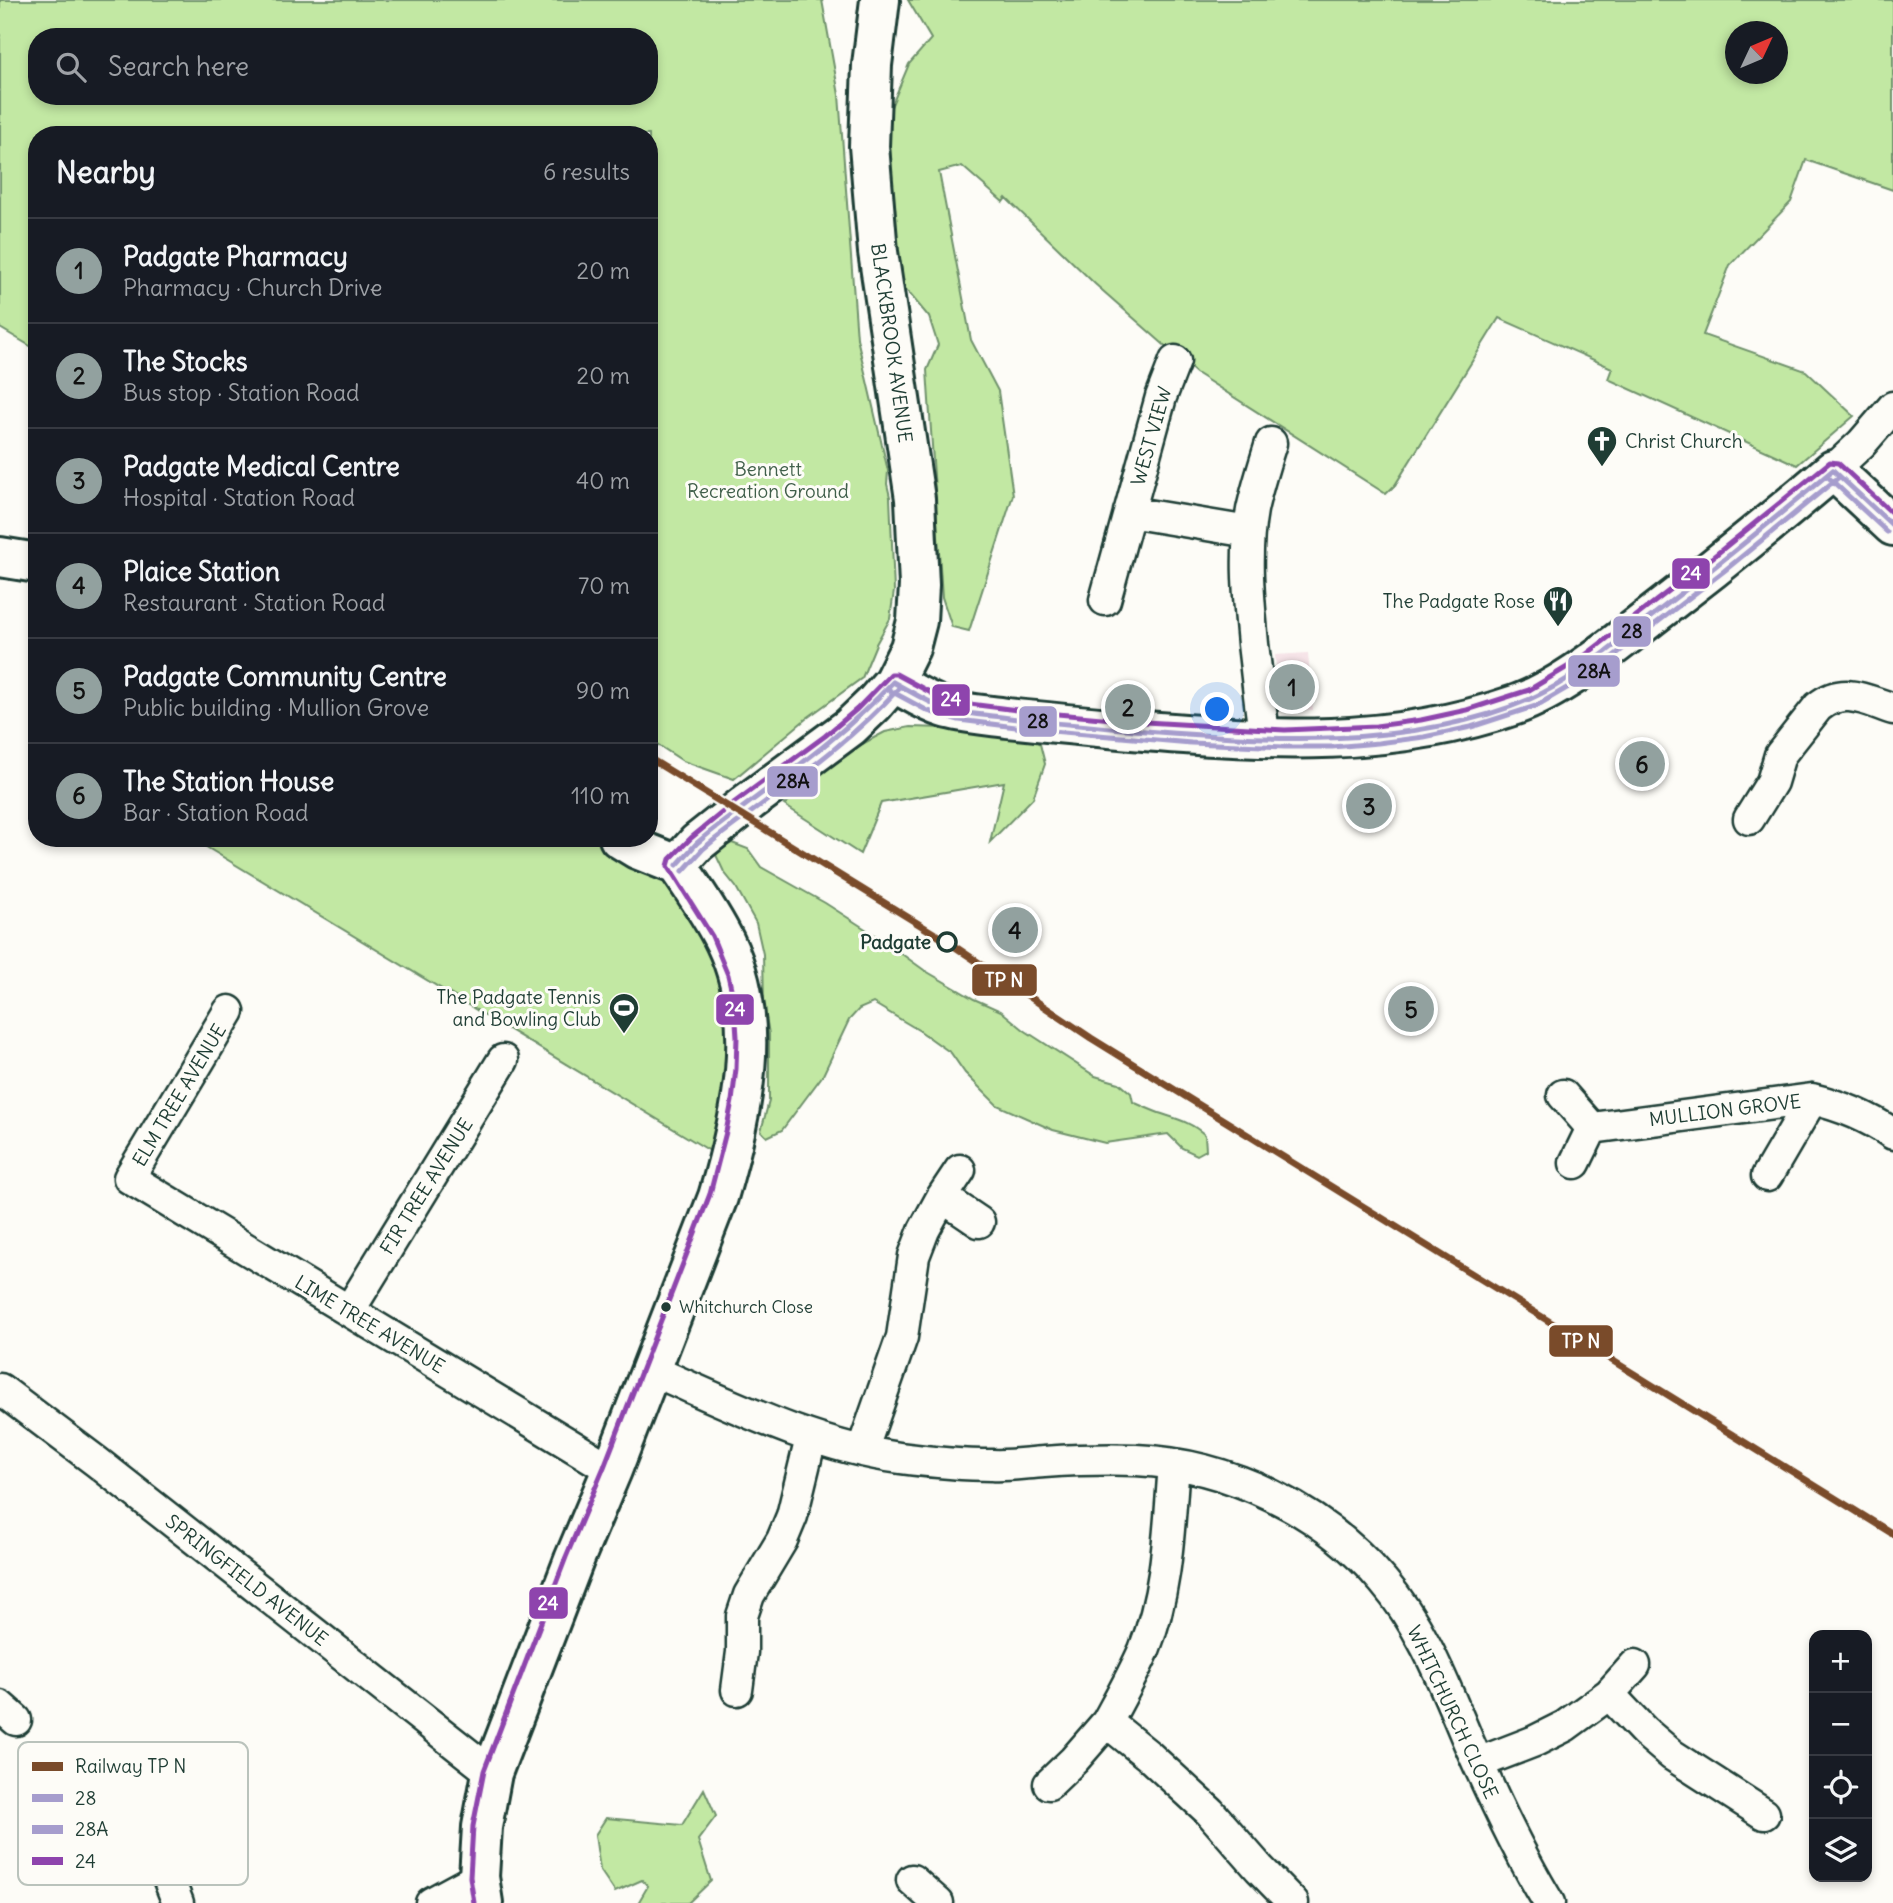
<!DOCTYPE html>
<html lang="en">
<head>
<meta charset="utf-8">
<style>
  body { margin:0; font-family:Delius,sans-serif; background:#242831; color:#f1f3f6 }
  .controls { position:absolute; right:21px; bottom:21px; display:grid; overflow:hidden; border-radius:14px; box-shadow:0 4px 10px #0003 }
  .controls button { width:63px; height:63px; display:grid; place-items:center; padding:0; border:0; border-bottom:2px solid #363941; background:#171b24; color:#f1f3f6; font:35px sans-serif }
  .compass { position:absolute; left:1725px; top:21px; width:63px; height:63px; border-radius:50%; background:#171b24; box-shadow:0 4px 10px #0003; rotate:46deg }
  .you { position:absolute; left:1218px; top:710px; width:24px; height:24px; margin:-18px; border:5px solid #fff; border-radius:50%; background:#1a73e8; box-shadow:0 0 0 10px #1a73e833 }
  .badge { display:grid; place-items:center; width:46px; height:46px; border-radius:50%; background:#92a19f; color:#111; font-size:23px; font-weight:700 }
  .pin { position:absolute; translate:-50% -50%; border:4px solid #fff; box-shadow:0 2px 7px #0006 }
  .list { margin:0; padding:0; list-style:none }
  h2 { display:flex; justify-content:space-between; align-items:center; height:91px; margin:0; padding:0 28px; font-size:30px }
  h2 small { font-size:23px; font-weight:400; color:#9ea1a6 }
  .list li { display:grid; grid-template-columns:46px 1fr auto; gap:21px; align-items:center; box-sizing:border-box; height:105px; padding:0 28px; border-top:2px solid #363941 }
  .list b { display:block; font-size:26px; white-space:nowrap }
  .list p { margin:0; font-size:23px; white-space:nowrap; color:#9ea1a6 }
  .list em { font-size:23px; font-style:normal; color:#9ea1a6 }
  .icon { flex:none; width:38px; height:38px; fill:none; stroke:currentColor; stroke-width:2; stroke-linecap:round; stroke-linejoin:round }
  .map { position:relative; flex:none; width:1893px; height:1903px; overflow:hidden }
  .search { position:absolute; background:#171b24; box-shadow:0 4px 10px #0003; left:28px; top:28px; width:630px; height:77px; display:flex; align-items:center; gap:18px; box-sizing:border-box; padding:0 24px; border-radius:28px; color:#9ea1a6; font-size:26px }
  .panel { position:absolute; background:#171b24; box-shadow:0 4px 10px #0003; left:28px; top:126px; width:630px; height:721px; border-radius:28px }
  .map>svg:first-child { display:block }
</style>
</head>
<body>
<div class="map">
<svg width="1893" height="1903" viewBox="0 0 1893 1903">
  <rect width="100%" height="100%" fill="#fdfcf7"/>
  <filter id="ink" filterUnits="userSpaceOnUse"><feTurbulence type="fractalNoise" baseFrequency=".0143" numOctaves="2"/><feDisplacementMap in="SourceGraphic" scale="14" xChannelSelector="R" yChannelSelector="G"/><feConvolveMatrix kernelMatrix="1 2 1 2 8 2 1 2 1" color-interpolation-filters="sRGB"/></filter>
  <g filter="url(#ink)">
    <!-- built -->
    <path fill="#f6e4e8" d="M 1308,653 L 1313,710 L 1280,708 L 1275,655 Z"/>
    <!-- green -->
    <path fill="#c2e8a3" stroke="#70926c" stroke-width="2" fill-rule="evenodd" d="M 0,0 L 822,0 L 839,95 L 857,338 L 888,471 L 887,484 L 890,497 L 894,591 L 890,619 L 876,644 L 862,678 L 807,718 L 734,779 L 683,761 L 649,739 L 649,135 L 37,135 L 37,350 L 0,328 ZM 37,37 L 649,37 L 649,96 L 37,96 Z
      M 908,0 L 1893,0 L 1893,190 L 1806,160 L 1791,202 L 1730,265 L 1703,335 L 1806,371 L 1854,416 L 1797,465 L 1608,379 L 1612,368 L 1499,318 L 1395,485 L 1386,494 L 1196,373 L 1095,284 L 1006,198 L 1003,202 L 962,166 L 939,172 L 971,340 L 998,391 L 1013,495 L 969,631 L 952,627 L 942,597 L 927,370 L 938,345 L 929,317 L 898,280 L 888,114 L 909,64 L 931,39 ZM 1736,32 L 1778,32 L 1778,74 L 1736,74 Z
      M 910,727 L 1016,730 L 1040,744 L 1045,764 L 1033,798 L 990,842 L 1004,782 L 881,803 L 860,854 L 784,805 L 847,752 L 885,732 Z
      M 207,838 L 609,838 L 645,863 L 688,902 L 728,990 L 735,1080 L 720,1157 L 203,845 Z
      M 732,843 L 748,849 L 761,867 L 825,903 L 881,939 L 924,970 L 974,999 L 1001,1011 L 1024,1030 L 1095,1076 L 1119,1083 L 1131,1093 L 1133,1102 C 1142,1106 1151,1110 1159,1113 C 1177,1119 1191,1122 1205,1135 L 1206,1150 L 1197,1155 L 1182,1148 L 1168,1134 L 1105,1143 L 1053,1130 L 997,1105 L 965,1073 L 951,1053 L 920,1031 L 873,1003 L 859,1009 L 849,1020 L 823,1075 L 782,1130 L 767,1137 L 761,1131 L 769,1101 L 769,1034 L 764,1005 L 763,954 L 756,923 L 736,887 L 724,872 L 716,855 L 723,847 Z
      M 704,1789 L 716,1816 L 698,1840 L 711,1881 L 688,1903 L 638,1903 L 648,1886 L 642,1880 L 615,1892 L 600,1870 L 595,1835 L 606,1818 L 682,1825 Z"/>
    <g fill="none" stroke-linecap="round" stroke-linejoin="round">
      <!-- street casing -->
      <g stroke="#1f3d34" stroke-width="35">
        <path id="street" d="M 1833,470 L 1862,443 L 1893,407
          M 1129,512 L 1249,532
          M 1105,600 L 1161,397 L 1175,361
          M 1265,739 C 1260,708 1257,676 1253,644 C 1249,599 1244,555 1252,510 C 1257,487 1264,465 1271,443
          M 1749,819 L 1772,782 L 1780,755 L 1818,707 C 1843,686 1866,700 1893,709
          M 229,1011 L 129,1178 L 612,1470
          M 1563,1095 L 1592,1128 L 1575,1163
          M 1592,1128 L 1812,1099 C 1842,1106 1867,1116 1893,1134
          M 1767,1176 L 1812,1099
          M 942,1197 L 979,1222
          M 349,1311 L 503,1060
          M 651,1370 C 732,1405 812,1446 900,1458 C 931,1462 962,1465 992,1465 C 1009,1466 1027,1463 1044,1462 C 1074,1460 1106,1459 1136,1460 C 1229,1464 1323,1510 1383,1581 C 1423,1627 1445,1687 1469,1743 C 1493,1798 1518,1852 1549,1903
          M 0,1389 L 97,1462 L 492,1773
          M 862,1451 L 902,1337 L 914,1256 L 924,1230 L 942,1197 L 960,1170
          M 1174,1464 C 1169,1526 1168,1591 1144,1650 C 1133,1675 1120,1698 1107,1722 L 1149,1756 L 1210,1812 L 1259,1868 L 1293,1903
          M 737,1690 L 742,1652 L 742,1616 L 749,1595 L 782,1540 L 792,1516 L 811,1438
          M 1609,1694 L 1635,1665
          M 0,1706 L 16,1720
          M 1478,1763 L 1535,1741 L 1565,1726 L 1609,1694 L 1644,1731 L 1672,1755 L 1764,1814
          M 1049,1784 L 1074,1760 L 1107,1722
          M 161,1860 L 178,1903
          M 912,1880 L 938,1903
          M 431,1903 L 479,1877"/>
      </g>
      <!-- secondary casing -->
      <g stroke="#1f3d34" stroke-width="44">
        <path id="secondary" d="M 0,557 L 37,563
          M 893,682 C 910,691 926,702 945,708 C 965,714 987,715 1007,718 C 1053,723 1098,727 1144,731 C 1272,741 1391,748 1515,705 C 1561,689 1609,649 1648,619 C 1711,571 1773,521 1833,470 L 1893,526
          M 619,838 L 637,849 L 677,865
          M 677,865 L 697,843 L 750,801 L 850,727 L 874,704 L 893,682 L 910,648 L 917,621 L 919,585 L 915,499 L 878,252 L 869,146 L 872,65 L 880,0
          M 483,1903 L 479,1877 L 482,1827 L 492,1773 L 574,1560 L 612,1470 L 718,1197 C 742,1116 764,1023 725,942 C 712,915 694,890 677,865"/>
      </g>
      <!-- street -->
      <use href="#street" stroke="#fdfcf7" stroke-width="30"/>
      <!-- secondary -->
      <use href="#secondary" stroke="#fdfcf7" stroke-width="38"/>
      <!-- bus-1 casing -->
      <g stroke="#fdfcf7" stroke-width="10">
        <path id="bus-1" d="M 1833,470 L 1893,526
          M 893,682 C 910,691 926,702 945,708 C 963,714 983,715 1002,717 C 1046,723 1090,726 1134,730 C 1259,741 1412,750 1530,699 C 1573,680 1611,648 1648,619 C 1711,571 1772,521 1833,470
          M 677,865 L 697,843 L 709,833 C 772,784 839,741 893,682"/>
      </g>
      <!-- bus-2 casing -->
      <g stroke="#fdfcf7" stroke-width="10">
        <path id="bus-2" d="M 1827,476 L 1887,532
          M 889,690 L 928,711 L 959,720 L 1040,730 L 1191,743 L 1285,747 L 1332,747 L 1378,743 L 1424,737 L 1471,727 L 1536,706 L 1589,675 L 1724,571 L 1839,477
          M 683,871 L 703,849 L 714,840 C 778,791 845,748 899,688"/>
      </g>
      <!-- bus-3 casing -->
      <g stroke="#fdfcf7" stroke-width="10">
        <path id="bus-3" d="M 474,1903 L 470,1877 L 473,1826 L 484,1771 L 566,1557 L 604,1467 L 710,1194 L 726,1132 L 732,1101 L 736,1069 L 737,1037 L 735,1006 L 728,975 L 712,936 L 668,866 L 670,859 L 691,838 L 735,802 L 825,736 L 857,709 L 891,674 L 896,674 L 935,695 L 962,703 L 1025,711 L 1145,722 L 1285,730 L 1376,726 L 1421,720 L 1467,710 L 1529,690 L 1579,660 L 1713,557 L 1830,462 L 1838,463 L 1893,514"/>
      </g>
      <!-- bus-1 -->
      <use href="#bus-1" stroke="#a69dcd" stroke-width="5"/>
      <!-- bus-2 -->
      <use href="#bus-2" stroke="#a69dcd" stroke-width="5"/>
      <!-- bus-3 -->
      <use href="#bus-3" stroke="#8e44ad" stroke-width="5"/>
      <!-- rail-1 casing -->
      <g stroke="#fdfcf7" stroke-width="12">
        <path id="rail-1" d="M 649,758 L 948,942 L 1091,1038 L 1893,1534"/>
      </g>
      <!-- rail-1 -->
      <use href="#rail-1" stroke="#7a4b2a" stroke-width="7"/>
    </g>
  </g>
  <!-- icons -->
  <defs>
    <g id="church-pin" transform="scale(1.575)"><path d="M0 17L-7.5 6A9.5 9.5 0 1 1 7.5 6Z" fill="#1f3d34" stroke="#fdfcf7"/><path d="M-1.2-6h2.4v3.5h3.3v2.4h-3.3V6h-2.4V-.1h-3.3v-2.4h3.3Z" fill="#fff"/></g>
    <g id="restaurant-pin" transform="scale(1.575)"><path d="M0 17L-7.5 6A9.5 9.5 0 1 1 7.5 6Z" fill="#1f3d34" stroke="#fdfcf7"/><path d="M-5-6h1v4h1v-4h1v4h1v-4h1v5L-1.5 .5V6h-2V.5L-5-1ZM5-6V6H3V1.5H1.5Q1.5-4 5-6Z" fill="#fff"/></g>
    <g id="stadium-pin" transform="scale(1.575)"><path d="M0 17L-7.5 6A9.5 9.5 0 1 1 7.5 6Z" fill="#1f3d34" stroke="#fdfcf7"/><path d="M0-5a6.5 5 0 1 0 0 10a6.5 5 0 1 0 0-10ZM-3.5-1.8h7v3.6h-7Z" fill="#fff"/></g>
  </defs>
  <g fill-rule="evenodd">
    <use href="#church-pin" x="1602" y="441"/>
    <use href="#restaurant-pin" x="1558" y="601"/>
    <use href="#stadium-pin" x="624" y="1008"/>
  </g>
  <!-- markers -->
  <circle fill="#fdfcf7" stroke="#1f3d34" stroke-width="3.5" cx="947" cy="942" r="9"/>
  <circle fill="#1f3d34" stroke="#fdfcf7" stroke-width="2.5" cx="666" cy="1307" r="6"/>
  <g text-anchor="middle" dominant-baseline="central" stroke-width="6" stroke-linejoin="round" paint-order="stroke">
    <!-- bus labels -->
    <g font-size="17" fill="#1f3d34" stroke="#fdfcf7" text-anchor="start">
      <text x="679" y="1307">Whitchurch Close</text>
    </g>
    <!-- street labels -->
    <g font-size="19" fill="#1f3d34" stroke="#fdfcf7">
      <text transform="translate(892 343) rotate(82)">BLACKBROOK AVENUE</text>
      <text transform="translate(1151 436) rotate(-74)">WEST VIEW</text>
      <text transform="translate(179 1095) rotate(-59)">ELM TREE AVENUE</text>
      <text transform="translate(1725 1110) rotate(-7)">MULLION GROVE</text>
      <text transform="translate(426 1186) rotate(-58)">FIR TREE AVENUE</text>
      <text transform="translate(370 1324) rotate(31)">LIME TREE AVENUE</text>
      <text transform="translate(247 1580) rotate(38)">SPRINGFIELD AVENUE</text>
      <text transform="translate(1453 1712) rotate(65)">WHITCHURCH CLOSE</text>
    </g>
    <!-- poi labels -->
    <g font-size="19" fill="#1f3d34" stroke="#fdfcf7" text-anchor="end">
      <text x="1625" y="441" text-anchor="start">Christ Church</text>
      <text x="1535" y="601">The Padgate Rose</text>
      <text x="601" y="997">The Padgate Tennis<tspan x="601" dy="22">and Bowling Club</tspan></text>
    </g>
    <!-- park labels -->
    <g font-size="19" fill="#405f4a" stroke="#fdfcf7">
      <text x="768" y="469">Bennett<tspan x="768" dy="22">Recreation Ground</tspan></text>
    </g>
    <!-- stop labels -->
    <g font-size="19" font-weight="bold" fill="#1f3d34" stroke="#fdfcf7" text-anchor="end">
      <text x="931" y="942">Padgate</text>
    </g>
  </g>
  <!-- legend -->
  <rect x="18" y="1742" width="230" height="143" rx="10" fill="#fdfcf7" stroke="#bac3bc" stroke-width="2"/>
  <rect x="32" y="1762" width="31" height="9" fill="#7a4b2a"/>
  <rect x="32" y="1794" width="31" height="8" fill="#a69dcd"/>
  <rect x="32" y="1825" width="31" height="9" fill="#a69dcd"/>
  <rect x="32" y="1857" width="31" height="8" fill="#8e44ad"/>
  <g font-size="19" fill="#1f3d34">
    <text x="75" y="1773">Railway TP N</text>
    <text x="75" y="1805">28</text>
    <text x="75" y="1836">28A</text>
    <text x="75" y="1868">24</text>
  </g>
  <g stroke="#fdfcf7" stroke-width="2.5">
    <rect x="1671" y="557" width="40" height="33" rx="7" fill="#8e44ad"/>
    <rect x="1612" y="615" width="40" height="33" rx="7" fill="#a69dcd"/>
    <rect x="1567" y="654" width="54" height="34" rx="7" fill="#a69dcd"/>
    <rect x="931" y="683" width="40" height="34" rx="7" fill="#8e44ad"/>
    <rect x="1018" y="705" width="40" height="33" rx="7" fill="#a69dcd"/>
    <rect x="766" y="765" width="53" height="33" rx="7" fill="#a69dcd"/>
    <rect x="971" y="963" width="67" height="34" rx="7" fill="#7a4b2a"/>
    <rect x="715" y="993" width="40" height="33" rx="7" fill="#8e44ad"/>
    <rect x="1548" y="1324" width="66" height="34" rx="7" fill="#7a4b2a"/>
    <rect x="528" y="1586" width="41" height="34" rx="7" fill="#8e44ad"/>
  </g>
  <g font-size="19" text-anchor="middle" font-weight="bold" fill="#fff">
    <text x="1691" y="580">24</text>
    <text x="951" y="706">24</text>
    <text x="1004" y="987">TP N</text>
    <text x="735" y="1016">24</text>
    <text x="1581" y="1348">TP N</text>
    <text x="548" y="1610">24</text>
  </g>
  <g font-size="19" text-anchor="middle" font-weight="bold" fill="#111">
    <text x="1632" y="638">28</text>
    <text x="1594" y="678">28A</text>
    <text x="1038" y="728">28</text>
    <text x="793" y="788">28A</text>
  </g>
</svg>
<div class="controls">
<button>+</button>
<button>−</button>
<button><svg class="icon" aria-label="locate" viewBox="0 0 24 24"><circle cx="12" cy="12" r="6"/><path d="M12 2v4M12 18v4M2 12h4M18 12h4"/></svg></button>
<button><svg class="icon" aria-label="layers" viewBox="0 0 24 24"><path d="M12 4l9 5-9 5-9-5zM3 14l9 5 9-5"/></svg></button>
</div>
<svg class="compass" viewBox="-18 -18 36 36"><path d="M0-13l5 13h-10z" fill="#e53935"/><path d="M0 13l5-13h-10z" fill="#9ea1a6"/></svg>
<div class="you"></div>
<div class="pin badge" style="left:1292px;top:687px">1</div>
<div class="pin badge" style="left:1128px;top:707px">2</div>
<div class="pin badge" style="left:1369px;top:806px">3</div>
<div class="pin badge" style="left:1015px;top:930px">4</div>
<div class="pin badge" style="left:1411px;top:1009px">5</div>
<div class="pin badge" style="left:1642px;top:764px">6</div>
<div class="search"><svg class="icon" aria-label="search" viewBox="0 0 24 24"><circle cx="10" cy="10" r="6"/><path d="M15 15l6 6"/></svg>Search here</div>
<section class="panel">
<h2>Nearby<small>6 results</small></h2>
<ul class="list">
<li><span class="badge">1</span><div><b>Padgate Pharmacy</b><p>Pharmacy · Church Drive</p></div><em>20 m</em></li>
<li><span class="badge">2</span><div><b>The Stocks</b><p>Bus stop · Station Road</p></div><em>20 m</em></li>
<li><span class="badge">3</span><div><b>Padgate Medical Centre</b><p>Hospital · Station Road</p></div><em>40 m</em></li>
<li><span class="badge">4</span><div><b>Plaice Station</b><p>Restaurant · Station Road</p></div><em>70 m</em></li>
<li><span class="badge">5</span><div><b>Padgate Community Centre</b><p>Public building · Mullion Grove</p></div><em>90 m</em></li>
<li><span class="badge">6</span><div><b>The Station House</b><p>Bar · Station Road</p></div><em>110 m</em></li>
</ul>
</section>
</div>
</body>
</html>
